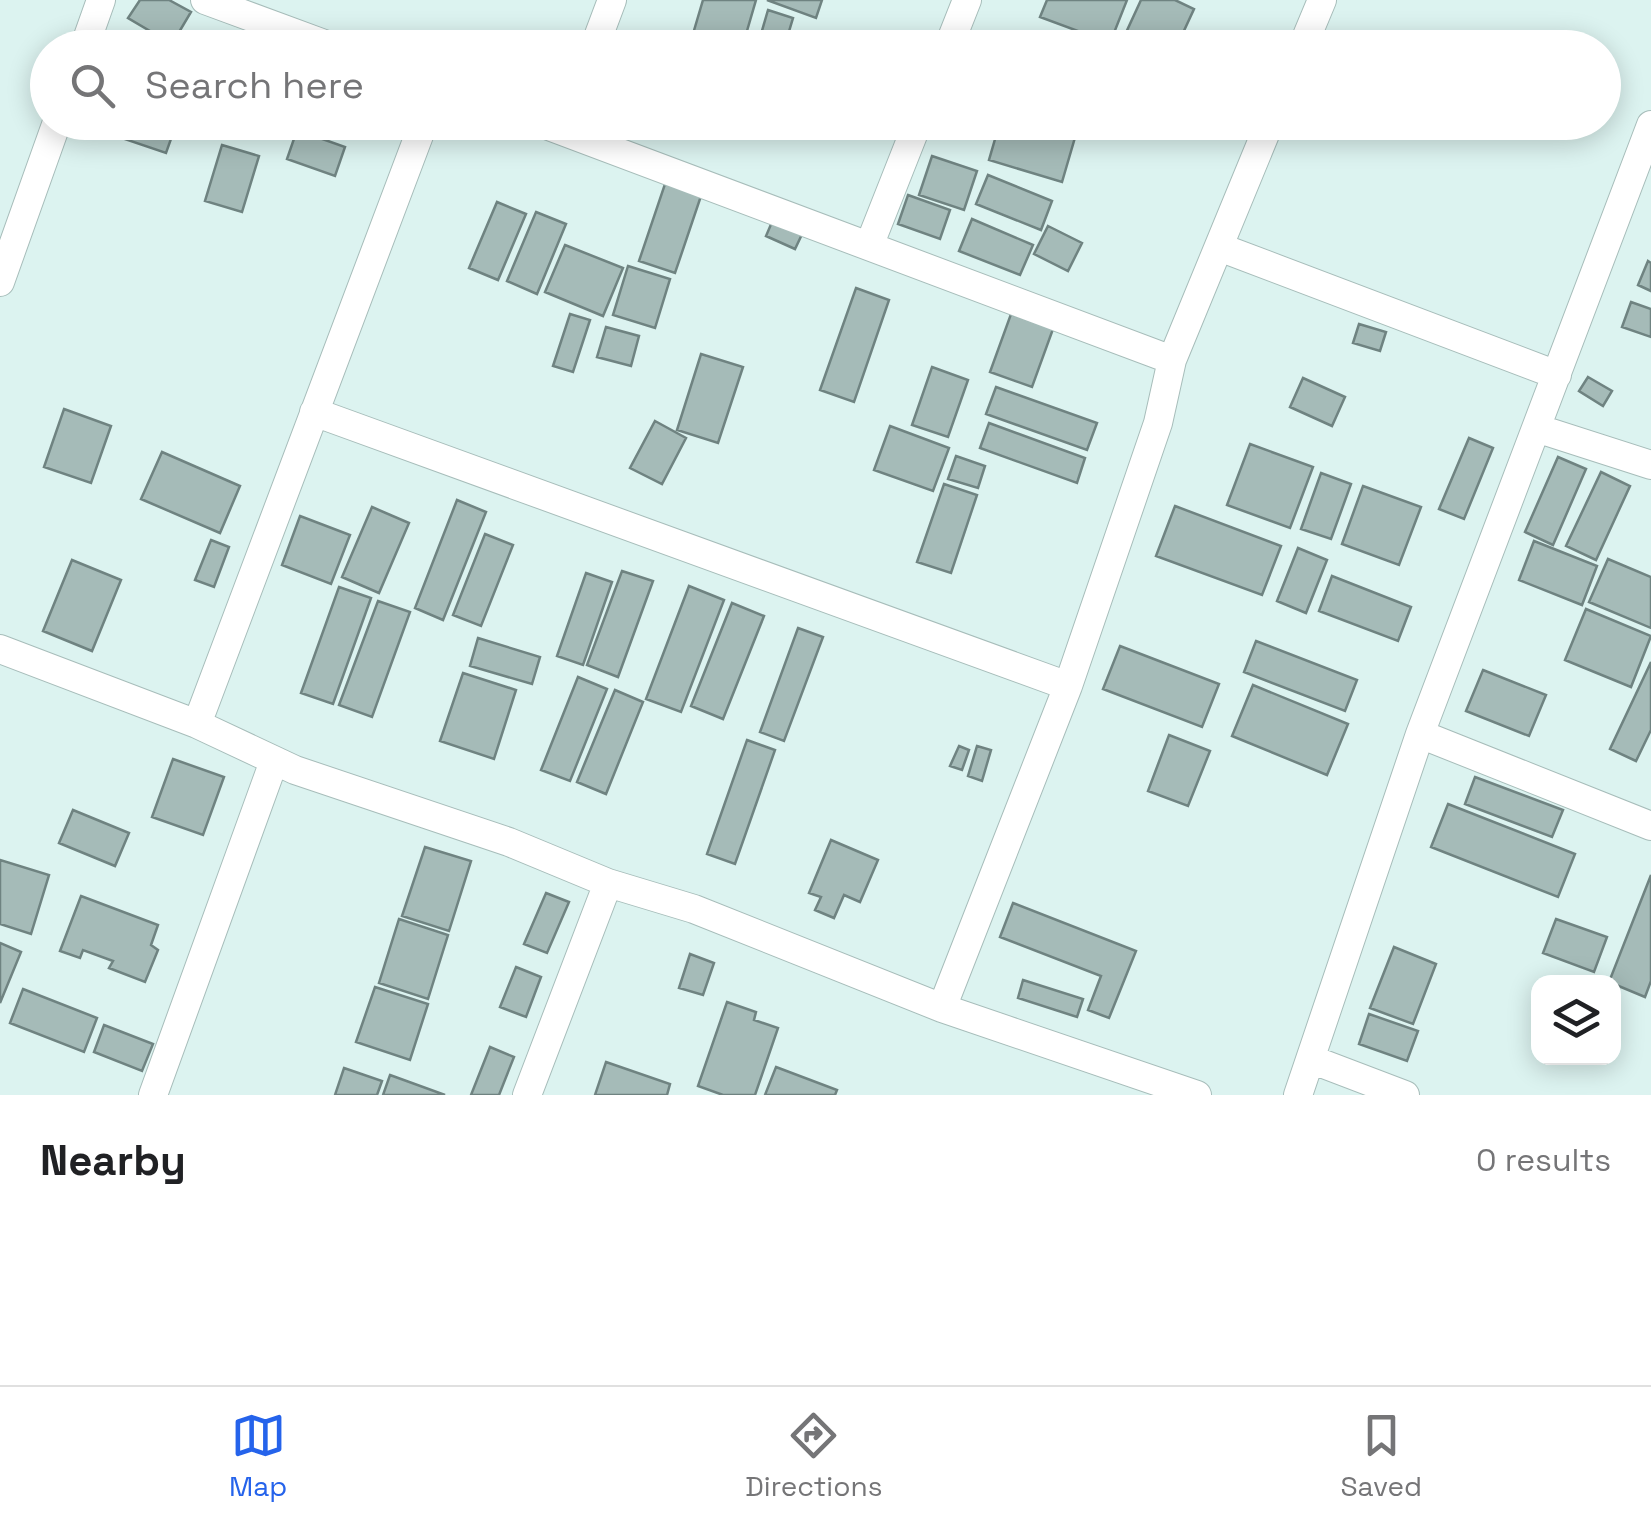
<!DOCTYPE html>
<html lang="en">
<head>
<meta charset="utf-8">
<style>
  body { margin:0; font-family:"Space Grotesk",sans-serif; background:#f2f2f2; color:#202124 }
  .controls { position:absolute; right:30px; bottom:30px; display:grid; overflow:hidden; border-radius:20px; box-shadow:0 5px 25px #0003 }
  .controls button { width:90px; height:90px; display:grid; place-items:center; padding:0; border:0; border-bottom:2px solid #e0e0e0; background:#fff; color:#202124; font:50px sans-serif }
  .list { margin:0; padding:0; list-style:none }
  h2 { display:flex; justify-content:space-between; align-items:center; height:130px; margin:0; padding:0 40px; font-size:42px }
  h2 small { font-size:32px; font-weight:400; color:#757577 }
  .icon { flex:none; width:55px; height:55px; fill:none; stroke:currentColor; stroke-width:2; stroke-linecap:round; stroke-linejoin:round }
  .map { position:relative; flex:none; width:1651px; height:1095px; overflow:hidden }
  .search { position:absolute; background:#fff; box-shadow:0 5px 25px #0003; left:30px; right:30px; top:30px; height:110px; display:flex; align-items:center; gap:25px; box-sizing:border-box; padding:0 35px; border-radius:55px; color:#757577; font-size:38px }
  .sheet { height:290px; background:#fff }
  nav { display:flex; justify-content:space-around; align-items:center; box-sizing:border-box; height:140px; border-top:2px solid #e0e0e0; background:#fff; font-size:28px; color:#757577 }
  nav a { display:grid; justify-items:center; gap:5px }
  nav .on { color:#2563eb }
  .map>svg:first-child { display:block }
</style>
</head>
<body>
<div class="map">
<svg width="1651" height="1095" viewBox="0 0 1651 1095">
  <rect width="100%" height="100%" fill="#dcf3f0"/>
  <!-- building -->
  <path fill="#a5bbb8" stroke="#6f8381" stroke-width="2.5" d="M 140,0 L 169,0 L 191,12 L 172,44 L 128,18 Z
    M 703,0 L 756,0 L 742,48 L 690,44 Z
    M 767,0 L 822,0 L 816,18 Z
    M 1047,0 L 1127,0 L 1110,43 L 1040,17 Z
    M 1141,0 L 1175,0 L 1194,9 L 1176,48 L 1147,48 L 1124,37 Z
    M 768,10 L 793,18 L 784,48 L 757,48 Z
    M 273,38 L 298,48 L 270,48 Z
    M 100,122 L 177,122 L 166,153 L 98,130 Z
    M 1000,122 L 1035,122 L 1076,134 L 1062,182 L 989,160 Z
    M 1057,122 L 1084,122 L 1080,132 Z
    M 297,130 L 345,147 L 335,176 L 287,159 Z
    M 222,145 L 259,156 L 242,212 L 205,201 Z
    M 932,156 L 977,171 L 964,210 L 919,195 Z
    M 988,175 L 1052,201 L 1041,230 L 976,204 Z
    M 666,181 L 702,193 L 675,273 L 639,261 Z
    M 908,195 L 950,210 L 940,239 L 898,224 Z
    M 497,202 L 526,214 L 498,280 L 469,268 Z
    M 536,212 L 566,224 L 537,294 L 507,281 Z
    M 775,215 L 805,228 L 795,249 L 766,236 Z
    M 972,219 L 1033,245 L 1020,275 L 959,251 Z
    M 1048,226 L 1082,243 L 1068,271 L 1034,254 Z
    M 565,245 L 623,268 L 603,316 L 545,292 Z
    M 1648,261 L 1651,263 L 1651,291 L 1638,285 Z
    M 628,266 L 670,279 L 655,328 L 613,315 Z
    M 856,288 L 889,300 L 854,402 L 820,390 Z
    M 1631,302 L 1651,309 L 1651,337 L 1622,327 Z
    M 570,314 L 590,320 L 573,372 L 553,366 Z
    M 1011,314 L 1053,329 L 1032,387 L 990,372 Z
    M 1359,324 L 1386,332 L 1380,351 L 1353,343 Z
    M 606,327 L 639,336 L 631,366 L 597,357 Z
    M 701,354 L 743,367 L 718,443 L 677,430 Z
    M 932,367 L 968,380 L 948,437 L 912,425 Z
    M 1588,377 L 1612,391 L 1603,406 L 1579,391 Z
    M 1303,378 L 1345,397 L 1332,426 L 1290,407 Z
    M 996,387 L 1097,423 L 1087,450 L 986,414 Z
    M 64,409 L 111,426 L 91,483 L 44,467 Z
    M 655,421 L 686,438 L 662,484 L 630,468 Z
    M 989,423 L 1085,458 L 1077,483 L 980,448 Z
    M 890,426 L 949,448 L 933,491 L 874,470 Z
    M 1469,438 L 1493,448 L 1464,519 L 1439,509 Z
    M 1250,444 L 1313,467 L 1290,528 L 1227,505 Z
    M 162,452 L 240,486 L 220,533 L 141,499 Z
    M 956,456 L 985,466 L 978,488 L 948,479 Z
    M 1558,457 L 1586,469 L 1553,545 L 1525,532 Z
    M 1601,472 L 1630,486 L 1596,560 L 1566,546 Z
    M 1321,473 L 1351,484 L 1331,539 L 1301,529 Z
    M 944,484 L 977,495 L 951,573 L 917,562 Z
    M 1363,486 L 1421,507 L 1399,565 L 1342,544 Z
    M 457,500 L 486,512 L 443,620 L 415,608 Z
    M 1175,506 L 1281,546 L 1262,595 L 1156,556 Z
    M 372,507 L 409,523 L 379,593 L 342,577 Z
    M 300,516 L 350,535 L 331,584 L 282,565 Z
    M 485,534 L 513,545 L 481,626 L 453,615 Z
    M 211,540 L 229,547 L 214,587 L 195,580 Z
    M 1534,541 L 1597,566 L 1582,605 L 1519,580 Z
    M 1298,548 L 1327,560 L 1306,613 L 1277,601 Z
    M 1608,559 L 1651,577 L 1651,628 L 1589,602 Z
    M 72,560 L 121,580 L 92,651 L 43,631 Z
    M 622,571 L 653,581 L 618,677 L 587,665 Z
    M 586,573 L 612,582 L 583,665 L 557,656 Z
    M 1332,576 L 1411,607 L 1398,641 L 1319,611 Z
    M 689,586 L 724,600 L 681,712 L 646,699 Z
    M 339,587 L 371,598 L 333,704 L 301,693 Z
    M 378,601 L 410,612 L 372,717 L 339,705 Z
    M 732,603 L 764,616 L 723,719 L 691,706 Z
    M 1586,609 L 1651,636 L 1631,687 L 1565,660 Z
    M 798,628 L 823,637 L 784,741 L 760,732 Z
    M 478,638 L 540,657 L 532,684 L 470,666 Z
    M 1256,641 L 1357,680 L 1345,711 L 1244,672 Z
    M 1120,646 L 1219,684 L 1202,727 L 1103,689 Z
    M 1651,662 L 1651,730 L 1636,761 L 1610,749 Z
    M 1483,670 L 1546,695 L 1529,736 L 1466,711 Z
    M 463,673 L 516,690 L 494,759 L 440,741 Z
    M 578,677 L 607,689 L 570,781 L 541,770 Z
    M 1253,685 L 1348,724 L 1327,775 L 1232,736 Z
    M 615,690 L 643,702 L 606,794 L 577,782 Z
    M 1169,735 L 1210,751 L 1188,806 L 1148,791 Z
    M 747,740 L 775,750 L 735,864 L 707,854 Z
    M 959,746 L 969,750 L 962,770 L 950,766 Z
    M 977,746 L 991,750 L 982,781 L 968,776 Z
    M 173,759 L 224,777 L 203,835 L 152,817 Z
    M 1475,777 L 1563,810 L 1552,837 L 1465,804 Z
    M 1448,804 L 1575,854 L 1558,897 L 1431,847 Z
    M 73,810 L 129,833 L 115,866 L 59,843 Z
    M 831,840 L 878,860 L 860,902 L 844,895 L 834,918 L 815,910 L 821,897 L 809,893 Z
    M 425,847 L 471,861 L 449,931 L 402,916 Z
    M 0,860 L 49,875 L 31,934 L 0,924 Z
    M 1651,875 L 1651,981 L 1645,997 L 1609,982 Z
    M 546,893 L 569,902 L 547,953 L 524,944 Z
    M 81,896 L 158,925 L 151,945 L 158,950 L 145,982 L 109,968 L 113,961 L 83,950 L 80,958 L 60,951 Z
    M 1013,903 L 1136,951 L 1109,1018 L 1088,1010 L 1101,976 L 1000,937 Z
    M 399,919 L 448,935 L 428,999 L 379,983 Z
    M 1556,919 L 1607,937 L 1594,972 L 1543,953 Z
    M 0,943 L 21,952 L 0,1003 Z
    M 1394,947 L 1436,964 L 1413,1024 L 1370,1008 Z
    M 690,954 L 714,963 L 703,995 L 679,988 Z
    M 516,967 L 541,977 L 526,1017 L 500,1007 Z
    M 1023,980 L 1083,999 L 1077,1017 L 1018,998 Z
    M 375,987 L 428,1004 L 410,1060 L 356,1042 Z
    M 23,989 L 97,1018 L 84,1052 L 10,1023 Z
    M 727,1002 L 756,1012 L 754,1020 L 778,1028 L 755,1095 L 723,1095 L 698,1086 Z
    M 1369,1014 L 1418,1031 L 1407,1061 L 1359,1044 Z
    M 104,1025 L 153,1044 L 142,1071 L 94,1052 Z
    M 490,1047 L 514,1057 L 499,1095 L 471,1095 Z
    M 606,1062 L 670,1084 L 667,1095 L 595,1095 Z
    M 776,1067 L 837,1090 L 835,1095 L 765,1095 Z
    M 344,1068 L 382,1081 L 377,1095 L 335,1095 Z
    M 390,1075 L 445,1095 L 383,1095 Z"/>
  <g fill="none" stroke-linecap="round" stroke-linejoin="round">
    <!-- minor casing -->
    <g stroke="#a7bdba" stroke-width="30">
      <path id="minor" d="M 205,0 L 335,48
        M 84,48 L 101,0
        M 594,48 L 612,0
        M 948,48 L 967,0
        M 1302,48 L 1322,0
        M 538,122 L 1172,360
        M 869,246 L 918,122
        M 1219,247 L 1557,375
        M 0,282 L 57,122
        M 314,412 L 1068,686
        M 1536,428 L 1651,465
        M 0,649 L 197,724 L 295,770 L 509,842 L 608,883 L 694,909 L 942,1008 L 1197,1095
        M 197,724 L 424,122
        M 1420,734 L 1651,826
        M 942,1008 L 1068,686 L 1158,423 L 1172,360 L 1270,122
        M 1313,1060 L 1405,1095
        M 153,1095 L 274,761
        M 527,1095 L 608,883
        M 1298,1095 L 1420,734 L 1651,125"/>
    </g>
    <!-- minor -->
    <use href="#minor" stroke="#fff" stroke-width="28"/>
  </g>
</svg>
<div class="controls">
<button><svg class="icon" aria-label="layers" viewBox="0 0 24 24"><path d="M12 4l9 5-9 5-9-5zM3 14l9 5 9-5"/></svg></button>
</div>
<div class="search"><svg class="icon" aria-label="search" viewBox="0 0 24 24"><circle cx="10" cy="10" r="6"/><path d="M15 15l6 6"/></svg>Search here</div>
</div>
<section class="sheet">
<h2>Nearby<small>0 results</small></h2>
<ul class="list">
</ul>
</section>
<nav>
<a class="on"><svg class="icon" aria-label="map" viewBox="0 0 24 24"><path d="M3 6l6-2 6 2 6-2v14l-6 2-6-2-6 2zM9 4v14M15 6v14"/></svg>Map</a>
<a><svg class="icon" aria-label="directions" viewBox="0 0 24 24"><path d="M12 3l9 9-9 9-9-9zM9 14v-3h6M13 9l2 2-2 2"/></svg>Directions</a>
<a><svg class="icon" aria-label="saved" viewBox="0 0 24 24"><path d="M7 4h10v16l-5-4-5 4z"/></svg>Saved</a>
</nav>
</body>
</html>
